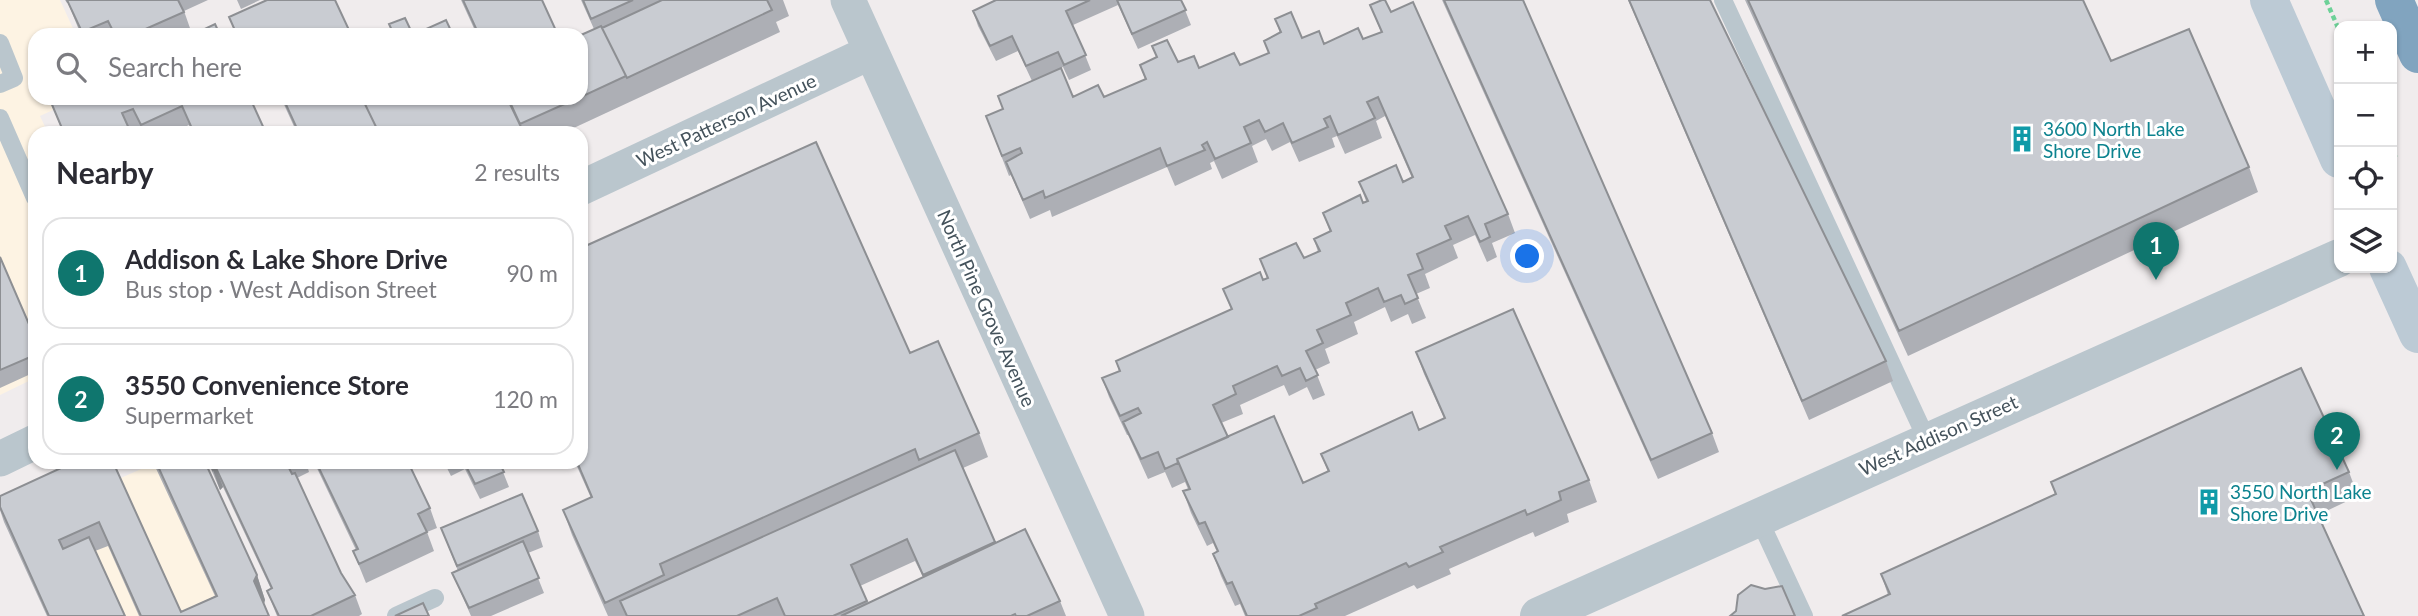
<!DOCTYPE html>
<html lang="en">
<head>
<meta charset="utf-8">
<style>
  body { margin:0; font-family:Lato,sans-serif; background:#f7f7f7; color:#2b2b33 }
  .controls { position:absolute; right:21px; top:21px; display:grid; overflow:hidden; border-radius:14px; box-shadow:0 2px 5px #0004 }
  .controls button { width:63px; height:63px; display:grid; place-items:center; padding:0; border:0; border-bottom:2px solid #e1e1e2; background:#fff; color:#2b2b33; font:35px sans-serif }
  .you { position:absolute; left:1528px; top:257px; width:24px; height:24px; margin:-18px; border:5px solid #fff; border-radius:50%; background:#1a73e8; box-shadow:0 0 0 10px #1a73e833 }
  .badge { display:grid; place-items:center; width:46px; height:46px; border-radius:50%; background:#0f766e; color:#fff; font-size:23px; font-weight:700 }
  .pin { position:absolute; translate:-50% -58px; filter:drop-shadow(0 2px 4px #0008) }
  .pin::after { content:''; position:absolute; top:37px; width:24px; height:21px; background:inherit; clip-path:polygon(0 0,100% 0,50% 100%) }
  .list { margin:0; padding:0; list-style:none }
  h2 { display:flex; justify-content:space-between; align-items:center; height:91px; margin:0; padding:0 28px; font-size:30px }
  h2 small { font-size:23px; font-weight:400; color:#7c7c81 }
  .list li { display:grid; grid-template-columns:46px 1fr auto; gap:21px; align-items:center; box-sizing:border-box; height:112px; margin:0 14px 14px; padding:0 14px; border:2px solid #e1e1e2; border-radius:21px }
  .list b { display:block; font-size:26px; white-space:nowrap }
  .list p { margin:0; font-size:23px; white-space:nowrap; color:#7c7c81 }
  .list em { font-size:23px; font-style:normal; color:#7c7c81 }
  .icon { flex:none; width:38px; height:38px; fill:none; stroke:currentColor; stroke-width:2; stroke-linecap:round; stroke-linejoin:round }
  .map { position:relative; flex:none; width:2418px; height:616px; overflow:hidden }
  .search { position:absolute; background:#fff; box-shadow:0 2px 5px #0004; left:28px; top:28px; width:560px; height:77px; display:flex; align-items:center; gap:18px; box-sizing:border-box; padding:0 24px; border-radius:21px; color:#7c7c81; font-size:26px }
  .panel { position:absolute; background:#fff; box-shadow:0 2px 5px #0004; left:28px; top:126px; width:560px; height:343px; border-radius:21px }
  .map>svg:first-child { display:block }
</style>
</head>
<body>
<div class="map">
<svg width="2418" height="616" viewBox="0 0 2418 616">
  <rect width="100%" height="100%" fill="#f0eced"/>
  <!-- commercial -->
  <path fill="#fdf3e3" d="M 0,0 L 60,0 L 76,35 L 35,35 L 35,98 L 79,98 L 40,116 L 48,133 L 35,133 L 35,378 L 0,395 Z
    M 157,462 L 266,616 L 58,616 L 17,524 Z"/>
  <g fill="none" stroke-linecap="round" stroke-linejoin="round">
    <!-- path -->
    <path stroke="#6dd198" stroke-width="4.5" stroke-dasharray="5 3.5" stroke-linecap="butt" d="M 2326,0 L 2339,30
      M 2392,148 L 2395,156 L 2392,157"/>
    <!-- service -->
    <path stroke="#bac6cd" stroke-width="18" d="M 1723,0 L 1927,440
      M 0,43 L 14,78 L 0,84
      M 0,118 L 35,198
      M 1758,517 L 1804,616
      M 396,616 L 435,598"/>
    <!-- minor -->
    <path stroke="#bac6cd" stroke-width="35" d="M 848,0 L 1127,616
      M 581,188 L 871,52
      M 0,459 L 35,442"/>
    <!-- tertiary -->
    <path stroke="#bac6cd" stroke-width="38" d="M 1539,616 L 2339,258"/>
    <!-- secondary -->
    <path stroke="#bccad5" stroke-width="38" d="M 2269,0 L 2339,159
      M 2388,268 L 2418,334"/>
    <!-- motorway -->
    <path stroke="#81a4bf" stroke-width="38" d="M 2394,0 L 2418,54"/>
  </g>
  <!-- wall -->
  <path fill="#adafb5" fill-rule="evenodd" d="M 65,0 L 208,0 L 184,11 L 191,31 L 182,35 L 81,35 L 68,3 L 67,3 Z
    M 237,0 L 260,0 L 241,9 Z
    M 335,0 L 350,35 L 236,35 L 229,17 Z
    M 461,0 L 542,0 L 558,35 L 477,35 Z
    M 581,0 L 783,0 L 789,16 L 776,22 L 780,32 L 563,133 L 297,133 L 281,98 L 581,98 L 581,35 L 594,29 Z
    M 996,0 L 1181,0 L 1191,25 L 1138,49 L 1118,5 L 1073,25 L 1091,70 L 1069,80 L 1063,67 L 1061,68 L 1073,97 L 1104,97 L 1145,79 L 1140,65 L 1157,57 L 1152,46 L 1178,62 L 1199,68 L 1240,65 L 1269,54 L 1280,33 L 1275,19 L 1302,38 L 1324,44 L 1363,39 L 1381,32 L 1370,5 L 1391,12 L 1508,214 L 1515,233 L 1492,243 L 1497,257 L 1487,262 L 1475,235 L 1453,245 L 1458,258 L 1425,274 L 1430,288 L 1416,294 L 1426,318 L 1412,324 L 1408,314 L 1391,322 L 1385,307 L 1354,322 L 1358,334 L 1325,349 L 1330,363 L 1315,370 L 1325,395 L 1313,400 L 1307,387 L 1289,396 L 1284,385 L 1240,405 L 1243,414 L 1221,423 L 1228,437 L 1303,483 L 1328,472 L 1321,454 L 1419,430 L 1444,418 L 1424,374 L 1416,352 L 1589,480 L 1597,502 L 1567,514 L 1569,522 L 1535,537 L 1533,532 L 1449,569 L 1451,574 L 1417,589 L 1414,585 L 1345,616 L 1245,616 L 1240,604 L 1235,606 L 1221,576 L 1213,554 L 1217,552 L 1213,543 L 1207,546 L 1191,513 L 1183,491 L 1188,489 L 1185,482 L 1172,488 L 1165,472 L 1148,479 L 1128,435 L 1127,435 L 1109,397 L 1102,378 L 1119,371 L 1116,361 L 1231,309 L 1223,289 L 1267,278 L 1260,259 L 1304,258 L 1318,252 L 1314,239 L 1330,232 L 1323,213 L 1366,201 L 1359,182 L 1403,182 L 1412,178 L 1385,116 L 1376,121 L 1382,138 L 1345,154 L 1337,136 L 1332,138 L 1335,147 L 1299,162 L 1290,142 L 1272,151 L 1266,139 L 1252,146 L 1258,162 L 1222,179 L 1214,161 L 1210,163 L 1212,169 L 1175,186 L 1167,167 L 1052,217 L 1050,210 L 1030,219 L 1011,175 L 1009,176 L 986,116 L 1003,109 L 1032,81 L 1018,51 L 996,61 L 978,26 L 973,11 Z
    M 1442,0 L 1523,0 L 1712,433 L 1719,452 L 1658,479 Z
    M 1628,0 L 1710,0 L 1886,361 L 1893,381 L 1809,420 Z
    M 1745,0 L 2083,0 L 2111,61 L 2249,167 L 2258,192 L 1908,356 Z
    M 250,98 L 266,133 L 193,133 L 189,125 L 172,133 L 142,133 L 140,129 L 131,132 L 131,133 L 63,133 L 50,100 Z
    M 0,257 L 35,338 L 35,372 L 0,388 Z
    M 910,353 L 979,433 L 988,457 L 963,468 L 996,543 L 1060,601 L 1066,616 L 608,616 L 572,535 L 563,510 L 591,498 L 575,462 L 581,462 ZM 915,561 L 923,577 L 868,603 L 860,586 Z
    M 74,462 L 181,612 L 215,596 L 153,462 L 205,462 L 257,575 L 265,600 L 264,604 L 269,616 L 139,616 L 108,546 L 95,551 L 125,616 L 47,616 L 4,522 L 0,510 L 0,496 Z
    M 208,462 L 306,462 L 309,472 L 297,478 L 341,573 L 355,595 L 362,614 L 359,616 L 277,616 L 267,591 L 271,589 L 223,487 L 220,490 Z
    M 314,462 L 408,462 L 430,508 L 437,528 L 427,532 L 434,551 L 366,583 L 353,551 L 356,550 Z
    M 444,462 L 499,462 L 509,487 L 480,499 L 465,469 L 451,476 Z
    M 2349,472 L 2358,496 L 2318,515 L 1888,595 L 1881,574 L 2055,494 L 2051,482 Z
    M 441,528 L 538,531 L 543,547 L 528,553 L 544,593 L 491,616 L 471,616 L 452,573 L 458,571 Z"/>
  <!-- shaded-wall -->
  <path fill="#8d8f93" d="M 216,468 L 223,487 L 220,490 L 213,470 Z
    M 257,575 L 265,600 L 263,606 L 254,581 Z"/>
  <!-- building -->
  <path fill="#c9ccd2" stroke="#8d8f93" stroke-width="2" d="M 67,0 L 178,0 L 184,12 L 132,35 L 115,35 L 108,21 L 82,32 Z
    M 267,0 L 335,0 L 349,30 L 337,35 L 237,35 L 229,17 Z
    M 463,0 L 542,0 L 558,35 L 479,35 Z
    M 583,0 L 633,0 L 591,19 Z
    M 662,0 L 767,0 L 772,10 L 627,78 L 602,28 Z
    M 996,0 L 1090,0 L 1066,11 L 1086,55 L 1064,65 L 1058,52 L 1026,66 L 1012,36 L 990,46 L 973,11 Z
    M 1117,0 L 1181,0 L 1186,10 L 1132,34 Z
    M 1382,0 L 1385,0 L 1391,12 L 1413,2 L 1508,214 L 1485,224 L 1490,237 L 1480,242 L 1468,216 L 1445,226 L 1451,239 L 1417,254 L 1423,269 L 1408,275 L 1418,298 L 1405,304 L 1401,295 L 1384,302 L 1378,288 L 1346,303 L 1351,315 L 1317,330 L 1323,343 L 1306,351 L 1318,375 L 1306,381 L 1300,368 L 1282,376 L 1277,366 L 1233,386 L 1236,394 L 1213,405 L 1228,437 L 1177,459 L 1178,463 L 1165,469 L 1158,452 L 1141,459 L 1123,422 L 1141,413 L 1138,408 L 1120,416 L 1102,378 L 1120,371 L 1116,361 L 1232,309 L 1223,289 L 1260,272 L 1263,280 L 1268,278 L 1260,259 L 1296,243 L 1304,258 L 1320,251 L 1314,239 L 1331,231 L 1323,213 L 1360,195 L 1363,203 L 1368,201 L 1359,182 L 1396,165 L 1403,182 L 1413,177 L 1378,97 L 1367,102 L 1375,118 L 1338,135 L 1330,116 L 1324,119 L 1328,127 L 1292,143 L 1283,123 L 1265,132 L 1259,120 L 1244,127 L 1251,143 L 1215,159 L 1207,142 L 1202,145 L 1205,150 L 1167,166 L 1160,148 L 1045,198 L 1043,191 L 1023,200 L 1006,162 L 1022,153 L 1020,148 L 1002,156 L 986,116 L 1003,109 L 998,96 L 1061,68 L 1073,97 L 1098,85 L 1104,97 L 1146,79 L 1140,65 L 1157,57 L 1152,46 L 1167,40 L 1178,62 L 1194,56 L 1199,68 L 1234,53 L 1240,65 L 1269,53 L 1264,41 L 1281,32 L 1275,19 L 1291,12 L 1302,38 L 1319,31 L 1324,44 L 1358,28 L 1363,39 L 1382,32 L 1370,5 Z
    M 1444,0 L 1523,0 L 1712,433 L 1651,460 Z
    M 1629,0 L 1710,0 L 1886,361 L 1802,401 Z
    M 1748,0 L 2083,0 L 2111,61 L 2189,29 L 2249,167 L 1899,331 Z
    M 405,18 L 413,35 L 446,20 L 453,35 L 394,35 L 389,24 Z
    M 215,24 L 220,35 L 192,35 Z
    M 601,26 L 626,76 L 581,97 L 581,35 Z
    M 55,98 L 250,98 L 266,133 L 194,133 L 182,106 L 141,125 L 133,109 L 122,113 L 131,133 L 64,133 L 50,100 Z
    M 283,98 L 362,98 L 379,133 L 299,133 Z
    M 362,98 L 507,98 L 522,129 L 513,133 L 379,133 Z
    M 508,98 L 578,98 L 520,124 Z
    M 816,142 L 910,353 L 938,341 L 979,433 L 919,460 L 915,449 L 660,564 L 664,575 L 605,603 L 563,510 L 592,497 L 577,462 L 581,462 L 581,248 Z
    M 0,257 L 35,338 L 35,355 L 0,370 Z
    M 1513,309 L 1589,480 L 1559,492 L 1561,500 L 1527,515 L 1525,510 L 1440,547 L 1443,552 L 1409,567 L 1406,563 L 1315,604 L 1317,608 L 1299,616 L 1247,616 L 1232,582 L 1227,584 L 1213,554 L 1218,551 L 1205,522 L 1199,524 L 1183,491 L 1190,489 L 1177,459 L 1274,416 L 1303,483 L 1329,471 L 1321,454 L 1412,412 L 1419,430 L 1445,418 L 1416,352 Z
    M 2301,368 L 2349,472 L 2307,491 L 2364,616 L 1842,616 L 1890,594 L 1881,574 L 2056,494 L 2051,482 Z
    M 955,450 L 995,542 L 923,575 L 907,539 L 851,565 L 867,601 L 833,616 L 785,616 L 777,598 L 737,616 L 627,616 L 620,601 Z
    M 74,462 L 113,462 L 181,612 L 217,596 L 156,462 L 205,462 L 257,575 L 254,581 L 269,616 L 141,616 L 99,522 L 59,540 L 63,549 L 89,537 L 125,616 L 49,616 L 0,507 L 0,496 Z
    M 209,462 L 286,462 L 292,474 L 295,473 L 341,573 L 355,595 L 311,616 L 279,616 L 267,591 L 272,588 L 216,468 L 213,470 Z
    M 316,462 L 408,462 L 430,508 L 418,514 L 427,532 L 359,564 L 353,551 L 358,549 Z
    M 464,462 L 499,462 L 504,472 L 475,484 Z
    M 522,494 L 538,531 L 457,566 L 441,528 Z
    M 1025,529 L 1060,601 L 1027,616 L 1016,616 L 1015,614 L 1011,616 L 841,616 Z
    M 523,541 L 539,578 L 469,608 L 452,573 Z
    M 1751,585 L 1765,589 L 1782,586 L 1795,616 L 1730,616 L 1736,611 L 1738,595 Z
    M 423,603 L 429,616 L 395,616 Z"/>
  <!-- icons -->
  <defs>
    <g id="building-bare" transform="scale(2.1)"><path d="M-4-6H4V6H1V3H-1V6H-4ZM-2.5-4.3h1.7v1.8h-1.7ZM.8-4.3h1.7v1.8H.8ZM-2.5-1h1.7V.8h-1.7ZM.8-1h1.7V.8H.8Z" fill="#0f9aa8" stroke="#fff" stroke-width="2.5" paint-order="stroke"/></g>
  </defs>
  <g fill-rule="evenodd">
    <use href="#building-bare" x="2022" y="139"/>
    <use href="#building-bare" x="2209" y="502"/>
  </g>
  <g text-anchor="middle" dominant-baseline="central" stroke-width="6" stroke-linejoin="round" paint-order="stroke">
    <!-- street labels -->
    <g font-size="19" fill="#44525b" stroke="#fff">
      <text transform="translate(726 120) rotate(-25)">West Patterson Avenue</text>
      <text transform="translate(987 308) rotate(66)">North Pine Grove Avenue</text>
      <text transform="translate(1938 435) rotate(-24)">West Addison Street</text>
    </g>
    <!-- culture labels -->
    <g font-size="19" fill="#0d838f" stroke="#fff" text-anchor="start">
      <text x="2043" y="128">3600 North Lake<tspan x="2043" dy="22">Shore Drive</tspan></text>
      <text x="2230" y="491">3550 North Lake<tspan x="2230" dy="22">Shore Drive</tspan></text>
    </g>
  </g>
</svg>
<div class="controls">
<button>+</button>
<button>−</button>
<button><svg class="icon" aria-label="locate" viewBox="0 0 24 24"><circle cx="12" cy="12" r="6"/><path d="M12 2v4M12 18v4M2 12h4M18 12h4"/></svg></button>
<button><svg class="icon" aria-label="layers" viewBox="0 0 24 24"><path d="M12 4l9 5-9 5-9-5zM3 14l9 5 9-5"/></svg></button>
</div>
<div class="you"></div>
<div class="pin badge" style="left:2156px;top:280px">1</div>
<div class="pin badge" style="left:2337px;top:470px">2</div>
<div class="search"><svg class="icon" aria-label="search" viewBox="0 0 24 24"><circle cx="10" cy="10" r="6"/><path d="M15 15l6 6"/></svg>Search here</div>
<section class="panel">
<h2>Nearby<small>2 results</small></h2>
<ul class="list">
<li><span class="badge">1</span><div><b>Addison &amp; Lake Shore Drive</b><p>Bus stop · West Addison Street</p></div><em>90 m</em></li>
<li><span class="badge">2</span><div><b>3550 Convenience Store</b><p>Supermarket</p></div><em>120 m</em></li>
</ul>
</section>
</div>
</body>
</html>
